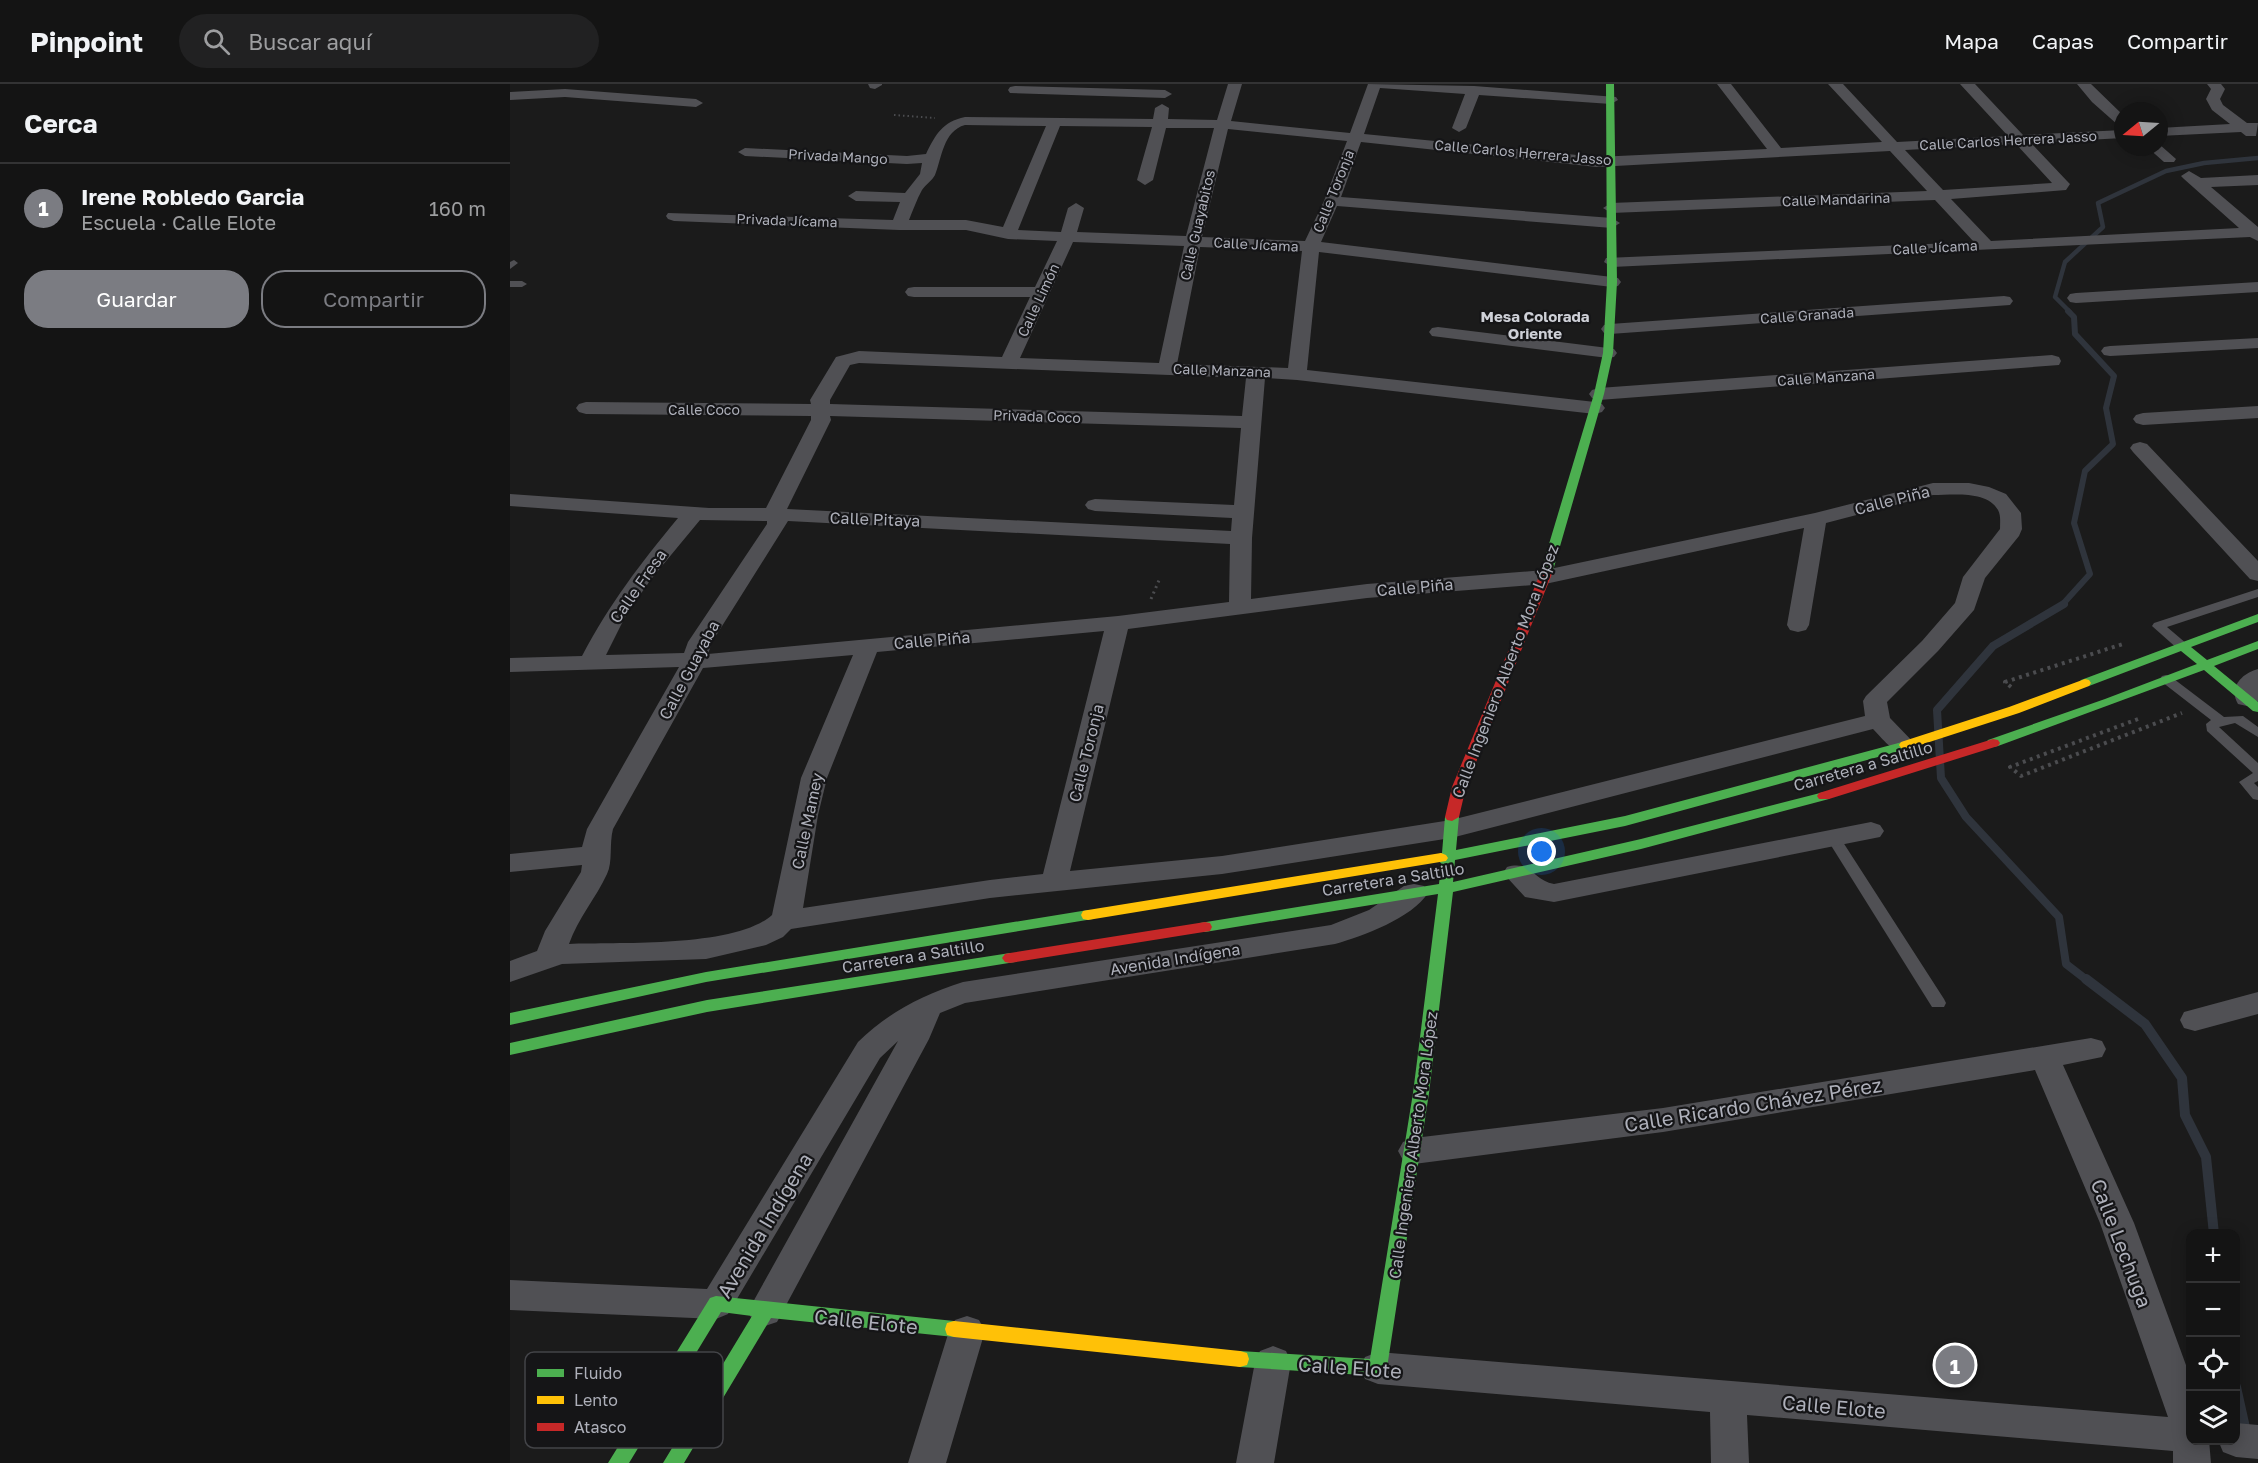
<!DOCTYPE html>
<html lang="es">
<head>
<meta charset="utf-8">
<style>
  body { margin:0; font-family:"Golos Text",sans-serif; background:#212122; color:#f1f3f6 }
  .controls { position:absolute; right:18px; bottom:18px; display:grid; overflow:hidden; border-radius:12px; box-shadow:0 3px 15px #0003 }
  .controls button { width:54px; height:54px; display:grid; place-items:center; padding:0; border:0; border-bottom:2px solid #333334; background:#141414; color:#f1f3f6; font:30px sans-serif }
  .compass { position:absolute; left:1604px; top:18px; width:54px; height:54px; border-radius:50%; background:#141414; box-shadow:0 3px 15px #0003; rotate:252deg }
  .you { position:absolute; left:1032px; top:768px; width:21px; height:21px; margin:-15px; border:4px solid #fff; border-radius:50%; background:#1a73e8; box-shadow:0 0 0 9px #1a73e833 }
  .badge { display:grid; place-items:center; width:39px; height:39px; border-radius:50%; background:#7b7c82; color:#fff; font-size:20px; font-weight:700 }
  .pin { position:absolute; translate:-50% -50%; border:3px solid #fff; box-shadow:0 2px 6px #0006 }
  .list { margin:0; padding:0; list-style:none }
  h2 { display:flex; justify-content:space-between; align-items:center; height:78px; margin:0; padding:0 24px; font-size:26px }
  h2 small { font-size:20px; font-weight:400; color:#9d9ea0 }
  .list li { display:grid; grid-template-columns:39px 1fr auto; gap:18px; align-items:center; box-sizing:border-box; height:90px; padding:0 24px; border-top:2px solid #333334 }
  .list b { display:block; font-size:22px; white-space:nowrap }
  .list p { margin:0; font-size:20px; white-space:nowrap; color:#9d9ea0 }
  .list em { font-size:20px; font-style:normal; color:#9d9ea0 }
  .actions { display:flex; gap:12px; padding:18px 24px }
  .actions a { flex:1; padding:14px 0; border:2px solid #7b7c82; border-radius:24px; text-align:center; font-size:21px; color:#7b7c82 }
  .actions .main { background:#7b7c82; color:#fff }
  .icon { flex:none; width:33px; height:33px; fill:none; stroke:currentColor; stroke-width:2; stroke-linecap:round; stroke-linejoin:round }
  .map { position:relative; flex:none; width:1748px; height:1379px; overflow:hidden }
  header { display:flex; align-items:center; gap:36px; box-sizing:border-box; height:84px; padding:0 30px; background:#141414; border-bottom:2px solid #333334 }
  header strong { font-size:28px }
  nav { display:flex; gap:33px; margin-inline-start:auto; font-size:21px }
  .search { width:420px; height:54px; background:#212122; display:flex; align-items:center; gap:15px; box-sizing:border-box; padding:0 21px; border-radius:33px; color:#9d9ea0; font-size:22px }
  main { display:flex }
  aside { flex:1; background:#141414 }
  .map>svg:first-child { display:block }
</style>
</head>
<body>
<header>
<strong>Pinpoint</strong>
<div class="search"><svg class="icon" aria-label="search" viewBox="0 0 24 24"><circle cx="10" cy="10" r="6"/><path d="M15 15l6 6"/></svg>Buscar aquí</div>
<nav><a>Mapa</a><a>Capas</a><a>Compartir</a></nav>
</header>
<main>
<aside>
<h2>Cerca<small></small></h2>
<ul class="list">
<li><span class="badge">1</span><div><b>Irene Robledo Garcia</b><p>Escuela · Calle Elote</p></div><em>160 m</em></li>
</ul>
<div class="actions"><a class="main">Guardar</a><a>Compartir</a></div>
</aside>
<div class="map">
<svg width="1748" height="1379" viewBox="0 0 1748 1379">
  <rect width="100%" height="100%" fill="#1b1b1b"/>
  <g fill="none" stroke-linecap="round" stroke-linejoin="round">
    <!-- stream-far3 -->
    <path stroke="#2f343c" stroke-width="4.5" d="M 1560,228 L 1545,213 L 1555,178 L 1593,143 L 1588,119 L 1656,87 L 1694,79 L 1748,74"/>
    <!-- stream-far2 -->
    <path stroke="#2f343c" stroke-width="6" d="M 1552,521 L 1580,490 L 1564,439 L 1575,387 L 1603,360 L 1596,324 L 1604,292 L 1565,250 L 1564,233 L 1558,227"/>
    <!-- stream-far1 -->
    <path stroke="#2f343c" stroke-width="8" d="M 1554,520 L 1483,562 L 1427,626 L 1431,694 L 1456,733 L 1549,833 L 1556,880 L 1578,897"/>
    <!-- stream -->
    <path stroke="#2f343c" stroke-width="10" d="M 1576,895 L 1635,940 L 1672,994 L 1675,1031 L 1696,1073 L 1704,1150
      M 1726,1303 L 1736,1348"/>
    <!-- path-far2 -->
    <path stroke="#4b4c4f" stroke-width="2" stroke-dasharray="1.5 3" stroke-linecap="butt" d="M 384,31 L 425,34"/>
    <!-- path-far1 -->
    <path stroke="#4b4c4f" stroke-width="3" stroke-dasharray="2 4" stroke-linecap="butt" d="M 641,515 L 650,494"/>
    <!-- path -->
    <path stroke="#4b4c4f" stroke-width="4" stroke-dasharray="3 4.5" stroke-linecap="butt" d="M 1501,603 L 1495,598 L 1616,559
      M 1628,635 L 1500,683 L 1511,692 L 1672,629"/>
    <!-- lane -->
    <path fill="#505054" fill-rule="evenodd" d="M 4,176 L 8,179 L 0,185 L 0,178 Z
      M 0,197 L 12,197 L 17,200 L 12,203 L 0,203 Z
      M 1748,505 L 1748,513 L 1657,543 L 1677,560 L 1679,563 L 1677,566 L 1669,566 L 1642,542 L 1644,539 Z
      M 1656,591 L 1660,592 L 1714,633 L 1733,632 L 1748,643 L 1748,653 L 1725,639 L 1709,643 L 1748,679 L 1748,697 L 1744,699 L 1748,703 L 1748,716 L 1743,715 L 1729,698 L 1743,689 L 1697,647 L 1696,640 L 1701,636 L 1652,598 L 1650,595 L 1652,592 Z
      M 1324,750 L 1329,752 L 1434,915 L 1436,919 L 1434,923 L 1422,923 L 1317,755 Z"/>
    <!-- street -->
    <path fill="#505054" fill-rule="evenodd" d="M 358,0 L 372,0 L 372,1 L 365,5 L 360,4 Z
      M 718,0 L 732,0 L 721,37 L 840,49 L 858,0 L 964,2 L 1106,13 L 1108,16 L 1101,20 L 969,11 L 956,44 L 949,48 L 942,44 L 955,10 L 870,4 L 854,50 L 1087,73 L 1257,65 L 1207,0 L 1221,0 L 1271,64 L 1372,58 L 1318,0 L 1333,0 L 1387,58 L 1498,52 L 1450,0 L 1465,0 L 1513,51 L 1613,46 L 1613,54 L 1521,59 L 1557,97 L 1560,100 L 1556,106 L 1441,115 L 1481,157 L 1729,144 L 1674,95 L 1671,92 L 1679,87 L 1691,94 L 1748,91 L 1748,101 L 1701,103 L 1748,143 L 1748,157 L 1740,153 L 1102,183 L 1094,178 L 1096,174 L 1464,158 L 1425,116 L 1101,129 L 1093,124 L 1101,119 L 1417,107 L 1380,67 L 1087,83 L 851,58 L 831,113 L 1102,134 L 1110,139 L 1102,144 L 827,122 L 811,158 L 1102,193 L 1108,194 L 1111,198 L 1108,202 L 1102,203 L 809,168 L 797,286 L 1085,318 L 1092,320 L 1095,324 L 1092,328 L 1085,330 L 787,296 L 755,294 L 742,454 L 741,515 L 857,500 L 1035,486 L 1305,429 L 1423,399 L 1459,399 L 1479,403 L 1496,410 L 1511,429 L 1512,445 L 1509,452 L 1475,494 L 1464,526 L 1428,567 L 1377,618 L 1380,634 L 1407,662 L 1403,667 C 1384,672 1375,657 1363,645 L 941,754 L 712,790 L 480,814 L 281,845 L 273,853 L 256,861 L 196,875 L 52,880 L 0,898 L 0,877 L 27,867 L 35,847 L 71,788 L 72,781 L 0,788 L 0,770 L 72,763 L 77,745 L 169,583 L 0,588 L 0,574 L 72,572 C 100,519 130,480 168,434 L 0,422 L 0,410 L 199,424 L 256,424 L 301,336 L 301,332 L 76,330 L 69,328 L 66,324 L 69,320 L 76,318 L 301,320 L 300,316 L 326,273 L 349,267 L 492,273 L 520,213 L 404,213 L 398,212 L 395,208 L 398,204 L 404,203 L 525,203 L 547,157 L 498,155 L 456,146 L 389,146 L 164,137 L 158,135 L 156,132 L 158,129 L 383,136 L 390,118 L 346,117 L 338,112 L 346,107 L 395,109 L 410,90 L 412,79 L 397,80 L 235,72 L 228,68 L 235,64 L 397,72 L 416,70 C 426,50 432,38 455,33 L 643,35 L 645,24 L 652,20 L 659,24 L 658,35 L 707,36 ZM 455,41 L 536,42 L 493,143 L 456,136 L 399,136 C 403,126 407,115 412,106 C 416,100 422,97 425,91 C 432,74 433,47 455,41 ZM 550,42 L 642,43 L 627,96 L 635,101 L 643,96 L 656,44 L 704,44 L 676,152 L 567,148 L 574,124 L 566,119 L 558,124 L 551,148 L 508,146 ZM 718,45 L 837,57 L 814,117 L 795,157 L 692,153 ZM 1506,60 L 1542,99 L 1433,106 L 1395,66 ZM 563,158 L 674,162 L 649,279 L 510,274 ZM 690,163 L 792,167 L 778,284 L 667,280 ZM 349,279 L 736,294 L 732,332 L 320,320 L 320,316 L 340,281 ZM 320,332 L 731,344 L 724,421 L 585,415 L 578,417 L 575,421 L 578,425 L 585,427 L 722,434 L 721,447 L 277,425 L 321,336 ZM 1423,411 C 1442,411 1477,406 1488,426 C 1491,431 1490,439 1490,445 L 1453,493 L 1445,519 L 1412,557 L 1356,612 L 1353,617 L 1355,632 L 941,736 L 712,772 L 560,787 L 618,545 L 857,514 L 1035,500 L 1294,444 L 1277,541 L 1280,546 L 1288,548 L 1296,546 L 1299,541 L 1316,439 ZM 190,436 L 257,437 L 257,440 L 178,558 L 174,569 L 96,571 L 117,529 L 142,494 ZM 278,437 L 720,460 L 719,518 L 608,532 L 198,570 L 202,558 ZM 594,547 L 533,790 L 480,796 L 293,824 L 308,731 L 317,694 L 367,568 ZM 343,571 L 291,694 L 262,831 C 225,864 110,858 59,860 C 68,834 86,814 97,790 C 103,778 99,760 103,745 L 193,584 Z
      M 1567,0 L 1581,0 L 1613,31 L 1613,42 L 1608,41 L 1582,18 Z
      M 1697,0 L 1711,0 L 1715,5 L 1710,15 L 1713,21 L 1737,39 L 1748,39 L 1746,52 L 1736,52 L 1731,48 L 1649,52 L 1649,44 L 1720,40 L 1702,26 L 1696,15 L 1701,5 Z
      M 505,2 L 655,6 L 662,10 L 655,14 L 500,9 L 498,6 L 500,3 Z
      M 55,5 L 186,15 L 193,19 L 186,23 L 55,13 L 0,16 L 0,8 Z
      M 1649,60 L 1666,75 L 1664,78 L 1654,78 L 1637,63 L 1649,63 Z
      M 1748,198 L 1748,208 L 1566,219 L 1560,218 L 1557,214 L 1560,210 L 1566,209 Z
      M 1494,212 L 1500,213 L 1503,217 L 1500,221 L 1100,250 L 1094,249 L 1091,245 L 1094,241 L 1100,240 Z
      M 928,243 L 1098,264 L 1104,265 L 1107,269 L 1104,273 L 1098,274 L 922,252 L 919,248 L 922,244 Z
      M 1748,254 L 1748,264 L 1600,272 L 1594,271 L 1591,267 L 1594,263 L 1600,262 Z
      M 1542,271 L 1549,273 L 1551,277 L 1549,281 L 1089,316 L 1082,314 L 1079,310 L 1082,306 L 1089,304 Z
      M 1748,322 L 1748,334 L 1633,341 L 1626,339 L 1623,335 L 1626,331 L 1633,329 Z
      M 1630,358 L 1637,360 L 1748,477 L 1748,497 L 1740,495 L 1623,368 L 1620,364 L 1623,360 Z
      M 1748,585 L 1748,617 L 1746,620 L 1737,622 L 1728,620 C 1718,604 1732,589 1748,585 Z
      M 1361,738 L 1370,741 L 1374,747 L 1370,753 L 1044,818 L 1015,813 L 993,789 L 997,783 C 1021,776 1023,796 1044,800 Z
      M 904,800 L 914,802 L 918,809 C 902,834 853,852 825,860 L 455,919 L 430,929 L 419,955 L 267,1238 L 255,1242 L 243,1238 L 238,1227 L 388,957 L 370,974 L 218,1230 L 206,1235 L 0,1226 L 0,1196 L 197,1205 L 348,958 C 379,928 412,911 453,898 L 821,841 L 859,826 L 894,802 Z
      M 1748,908 L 1748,930 L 1685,947 L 1674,944 L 1670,936 L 1674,928 Z
      M 1581,954 L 1592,957 L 1596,965 L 1592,973 L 1553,981 L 1624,1139 L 1680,1292 L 1680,1356 L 1699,1356 L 1701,1379 L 1663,1379 L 1663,1367 L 1237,1331 L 1239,1379 L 1201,1379 L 1200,1328 L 868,1300 L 855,1295 L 850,1284 L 855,1273 L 868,1268 L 1658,1333 L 1590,1139 L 1525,986 L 1153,1048 L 904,1080 L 893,1076 L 888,1067 L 893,1058 L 904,1054 L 1153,1024 Z
      M 457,1232 L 469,1236 L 475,1247 L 436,1379 L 398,1379 L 439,1247 L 445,1236 Z
      M 763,1262 L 776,1267 L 781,1278 L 764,1379 L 726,1379 L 745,1278 L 750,1267 Z
      M 1726,1339 L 1748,1341 L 1748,1375 L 1726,1373 L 1713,1368 L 1708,1356 L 1726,1356 Z"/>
    <!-- fast -->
    <path fill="#4caf50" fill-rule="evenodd" d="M 1096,0 L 1104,0 L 1107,198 L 1103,269 L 1094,310 L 1042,490 L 1036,494 L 1030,490 L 1084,310 L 1093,269 L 1097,198 Z
      M 1748,530 L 1748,538 L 1681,563 L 1697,576 L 1748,557 L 1748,565 L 1704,582 L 1748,618 L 1748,628 L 1743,627 L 1694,586 L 1488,662 L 1483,663 L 1476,659 L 1478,656 L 1595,615 L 1687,580 L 1671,567 L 1579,602 L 1571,602 L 1569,599 L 1571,596 Z
      M 1396,657 L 1401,658 L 1403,661 L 1401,664 L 1115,742 L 945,776 L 943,798 L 1131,755 L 1314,708 L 1321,712 L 1319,715 L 1131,765 L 943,808 L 919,1009 L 877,1284 L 875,1290 L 868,1292 L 730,1283 L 723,1281 L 721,1275 L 723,1269 L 730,1267 L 860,1275 L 903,1009 L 928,810 L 695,848 L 690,847 L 688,843 L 690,839 L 929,800 L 931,779 L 924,774 L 926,771 L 932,769 L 935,733 L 942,729 L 949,733 L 946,766 L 1115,732 Z
      M 578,826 L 583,827 L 585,831 L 583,835 L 196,898 L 0,941 L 0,929 L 196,888 Z
      M 500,869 L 505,870 L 508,874 L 505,878 L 197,928 L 0,971 L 0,959 L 197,916 Z
      M 206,1212 L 444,1237 L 451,1239 L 453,1245 L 451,1251 L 444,1253 L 261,1234 L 174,1379 L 153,1379 L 242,1232 L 211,1228 L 119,1379 L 98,1379 L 200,1214 Z"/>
    <!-- slow -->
    <path fill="#ffc107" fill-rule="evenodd" d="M 1575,595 L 1579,596 L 1581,599 L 1579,602 L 1509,629 L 1401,664 L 1391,664 L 1389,661 L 1391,658 L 1499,623 Z
      M 931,769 L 936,771 L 938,774 L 936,777 L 578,836 L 573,835 L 571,831 L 573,827 L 578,826 Z
      M 444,1237 L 730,1267 L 737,1269 L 739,1275 L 737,1281 L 730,1283 L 444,1253 L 437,1251 L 435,1245 L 437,1239 Z"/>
    <!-- jam -->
    <path fill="#c62828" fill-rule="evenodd" d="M 1036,486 L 1042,490 L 956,703 L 949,733 L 942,737 L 937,736 L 935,733 L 942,703 L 1030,490 Z
      M 1483,655 L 1488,656 L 1490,659 L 1488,662 L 1319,715 L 1309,715 L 1307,712 L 1309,709 Z
      M 695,838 L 700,839 L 702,843 L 700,847 L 500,879 L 495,878 L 492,874 L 495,870 L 500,869 Z"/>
  </g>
  <g text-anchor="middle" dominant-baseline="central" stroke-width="4.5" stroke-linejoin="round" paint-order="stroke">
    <!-- far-street labels -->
    <g font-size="14" fill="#aeb0ba" stroke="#151517">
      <text transform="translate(1498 56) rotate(-3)">Calle Carlos Herrera Jasso</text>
      <text transform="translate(1013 68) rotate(5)">Calle Carlos Herrera Jasso</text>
      <text transform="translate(328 72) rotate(3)">Privada Mango</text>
      <text transform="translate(823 107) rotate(-68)">Calle Toronja</text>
      <text transform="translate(1326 115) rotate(-2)">Calle Mandarina</text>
      <text transform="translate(277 136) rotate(2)">Privada Jícama</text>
      <text transform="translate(687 141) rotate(-77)">Calle Guayabitos</text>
      <text transform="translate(746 160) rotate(3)">Calle Jícama</text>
      <text transform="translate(1425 163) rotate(-3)">Calle Jícama</text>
      <text transform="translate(528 216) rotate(-65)">Calle Limón</text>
      <text transform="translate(1297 231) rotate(-4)">Calle Granada</text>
      <text transform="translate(712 286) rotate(2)">Calle Manzana</text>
      <text transform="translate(1316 293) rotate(-4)">Calle Manzana</text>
      <text x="194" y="325">Calle Coco</text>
      <text transform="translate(527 332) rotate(2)">Privada Coco</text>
    </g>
    <!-- far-neighbourhood labels -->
    <g font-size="15" font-weight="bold" fill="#ced0d7" stroke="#151517">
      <text x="1025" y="232">Mesa Colorada<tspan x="1025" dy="17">Oriente</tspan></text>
    </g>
    <!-- street labels -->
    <g font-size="16" fill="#aeb0ba" stroke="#151517">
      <text transform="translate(1382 416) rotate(-14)">Calle Piña</text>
      <text transform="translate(365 435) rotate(2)">Calle Pitaya</text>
      <text transform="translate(128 502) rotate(-55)">Calle Fresa</text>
      <text transform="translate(905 503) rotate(-5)">Calle Piña</text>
      <text transform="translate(422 556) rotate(-5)">Calle Piña</text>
      <text transform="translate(179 586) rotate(-62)">Calle Guayaba</text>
      <text transform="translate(995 587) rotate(-69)">Calle Ingeniero Alberto Mora López</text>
      <text transform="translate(576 669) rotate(-76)">Calle Toronja</text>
      <text transform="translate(1353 682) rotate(-16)">Carretera a Saltillo</text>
      <text transform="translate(297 737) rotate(-78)">Calle Mamey</text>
      <text transform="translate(883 795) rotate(-9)">Carretera a Saltillo</text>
      <text transform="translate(403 872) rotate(-9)">Carretera a Saltillo</text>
      <text transform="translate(665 875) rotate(-9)">Avenida Indígena</text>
      <text transform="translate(903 1061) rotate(-82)">Calle Ingeniero Alberto Mora López</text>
    </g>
    <!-- near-street labels -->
    <g font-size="20" fill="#aeb0ba" stroke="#151517">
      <text transform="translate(1243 1020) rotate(-9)">Calle Ricardo Chávez Pérez</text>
      <text transform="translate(254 1141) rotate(-59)">Avenida Indígena</text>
      <text transform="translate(1612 1159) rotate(69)">Calle Lechuga</text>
      <text transform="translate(356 1237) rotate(6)">Calle Elote</text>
      <text transform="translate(840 1283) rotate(4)">Calle Elote</text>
      <text transform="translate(1324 1322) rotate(5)">Calle Elote</text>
    </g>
  </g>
  <!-- legend -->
  <rect x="15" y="1268" width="198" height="96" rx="9" fill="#151517" stroke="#434448" stroke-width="1.5"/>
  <rect x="27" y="1285" width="27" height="8" fill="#4caf50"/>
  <rect x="27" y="1312" width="27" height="8" fill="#ffc107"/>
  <rect x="27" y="1339" width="27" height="8" fill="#c62828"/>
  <g font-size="16" fill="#aeb0ba">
    <text x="64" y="1295">Fluido</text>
    <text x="64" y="1322">Lento</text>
    <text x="64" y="1349">Atasco</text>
  </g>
</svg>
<div class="controls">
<button>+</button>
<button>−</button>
<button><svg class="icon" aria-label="locate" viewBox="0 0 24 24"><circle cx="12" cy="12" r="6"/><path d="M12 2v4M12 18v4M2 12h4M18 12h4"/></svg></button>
<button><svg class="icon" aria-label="layers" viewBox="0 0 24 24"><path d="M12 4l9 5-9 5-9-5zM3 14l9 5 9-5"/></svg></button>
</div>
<svg class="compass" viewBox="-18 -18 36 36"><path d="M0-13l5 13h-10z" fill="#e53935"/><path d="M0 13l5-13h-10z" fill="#9d9ea0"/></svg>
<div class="you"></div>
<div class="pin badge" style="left:1445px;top:1281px">1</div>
</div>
</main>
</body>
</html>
